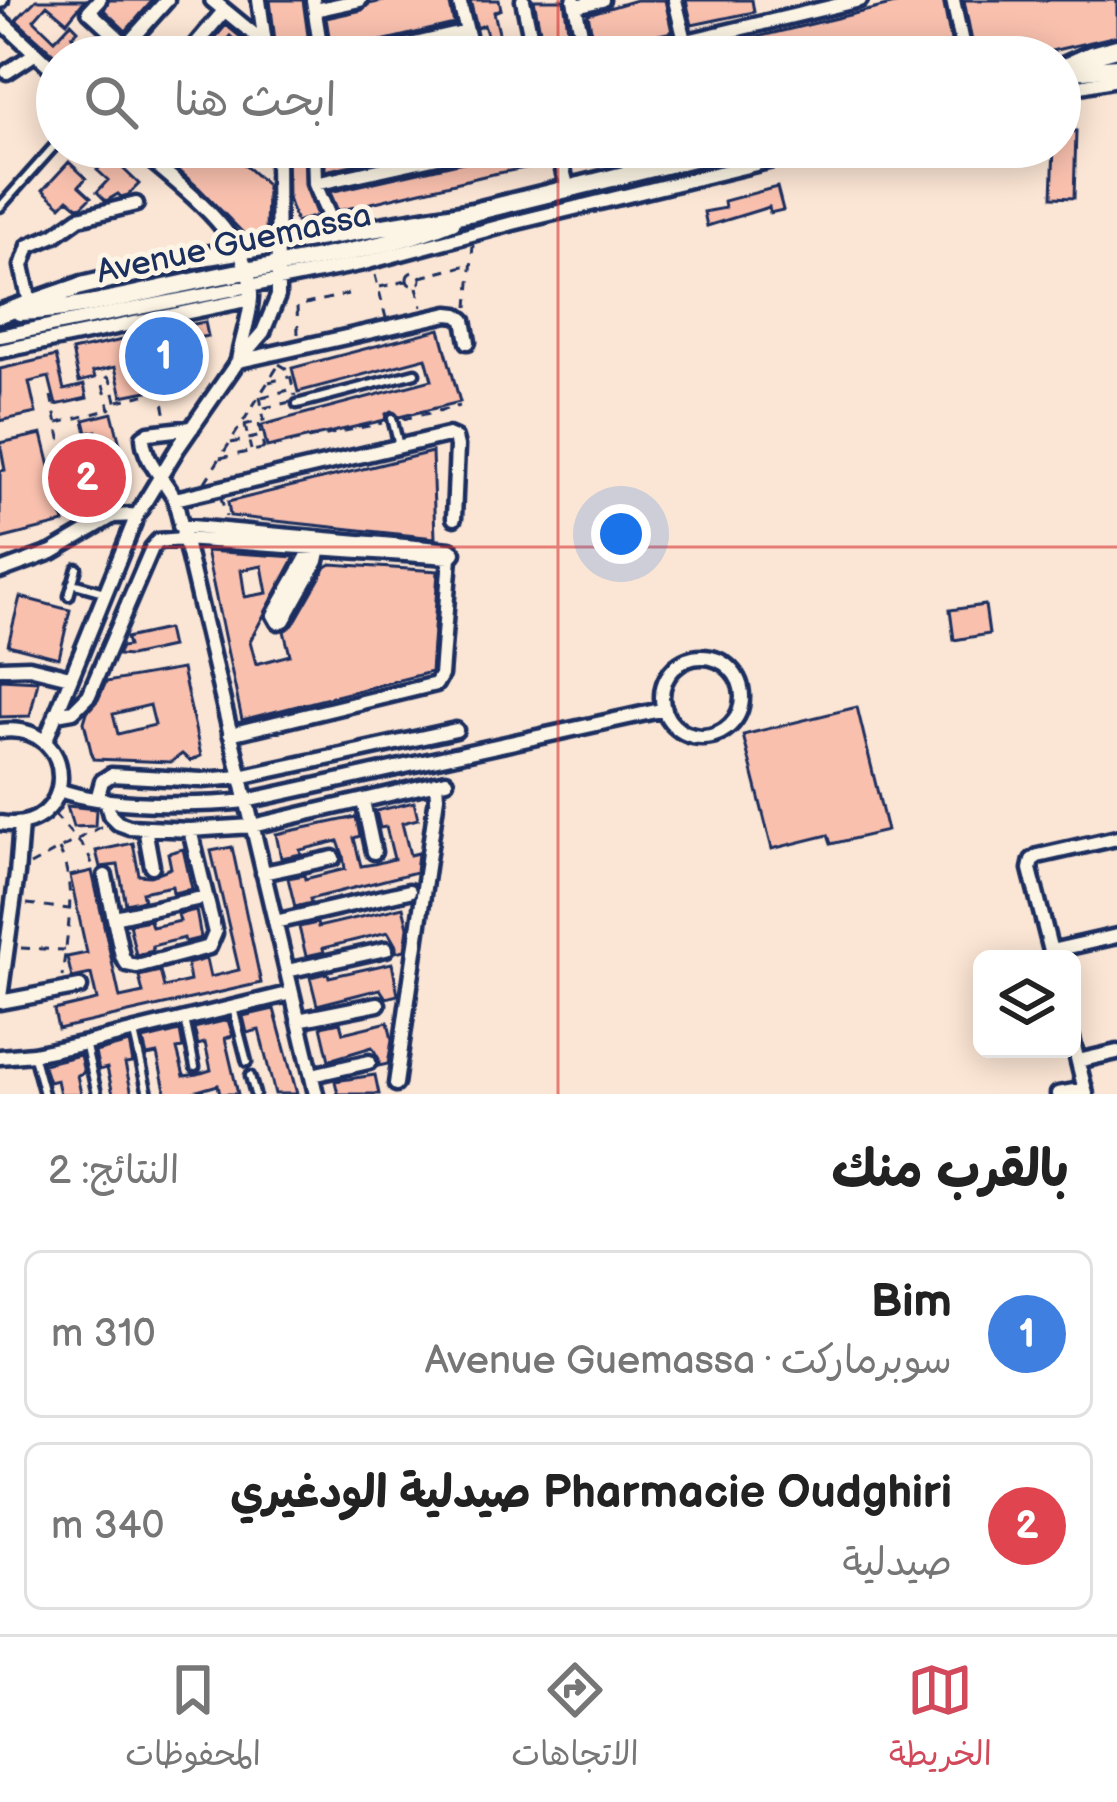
<!DOCTYPE html>
<html lang="ar">
<head>
<meta charset="utf-8">
<style>
  body { margin:0; font-family:"Balsamiq Sans","Playpen Sans Arabic",sans-serif; background:#f6f6f6; color:#222; direction:rtl }
  .controls { position:absolute; right:36px; bottom:36px; display:grid; overflow:hidden; border-radius:18px; box-shadow:0 6px 30px #0003 }
  .controls button { width:108px; height:108px; display:grid; place-items:center; padding:0; border:0; border-bottom:3px solid #e0e0e0; background:#fff; color:#222; font:60px sans-serif }
  .you { position:absolute; left:621px; top:534px; width:42px; height:42px; margin:-30px; border:9px solid #fff; border-radius:50%; background:#1a73e8; box-shadow:0 0 0 18px #1a73e833 }
  .badge { display:grid; place-items:center; width:78px; height:78px; border-radius:50%; background:#d1495b; color:#fff; font-size:39px; font-weight:700 }
  .pin { position:absolute; translate:-50% -50%; border:6px solid #fff; box-shadow:0 3px 12px #0006 }
  .list { margin:0; padding:0; list-style:none }
  h2 { display:flex; justify-content:space-between; align-items:center; height:156px; margin:0; padding:0 48px; font-size:51px }
  h2 small { font-size:39px; font-weight:400; color:#767676 }
  .list li { display:grid; grid-template-columns:78px 1fr auto; gap:36px; align-items:center; box-sizing:border-box; height:168px; margin:0 24px 24px; padding:0 24px; border:3px solid #e0e0e0; border-radius:18px }
  .list b { display:block; font-size:45px; white-space:nowrap }
  .list p { margin:0; font-size:39px; white-space:nowrap; color:#767676 }
  .list em { font-size:39px; font-style:normal; color:#767676 }
  .icon { flex:none; width:66px; height:66px; fill:none; stroke:currentColor; stroke-width:2; stroke-linecap:round; stroke-linejoin:round }
  .map { position:relative; flex:none; width:1117px; height:1094px; overflow:hidden; direction:ltr }
  .search { position:absolute; background:#fff; box-shadow:0 6px 30px #0003; left:36px; right:36px; top:36px; height:132px; display:flex; align-items:center; gap:30px; box-sizing:border-box; padding:0 42px; border-radius:66px; color:#767676; font-size:45px }
  .sheet { height:540px; background:#fff }
  nav { display:flex; justify-content:space-around; align-items:center; box-sizing:border-box; height:168px; border-top:3px solid #e0e0e0; background:#fff; font-size:33px; color:#767676 }
  nav a { display:grid; justify-items:center; gap:6px }
  nav .on { color:#d1495b }
  .map>svg:first-child { display:block }
</style>
</head>
<body>
<div class="map">
<svg width="1117" height="1094" viewBox="0 0 1117 1094">
  <rect width="100%" height="100%" fill="#fbe5d4"/>
  <filter id="ink" filterUnits="userSpaceOnUse"><feTurbulence type="fractalNoise" baseFrequency=".00833" numOctaves="2"/><feDisplacementMap in="SourceGraphic" scale="24" xChannelSelector="R" yChannelSelector="G"/><feConvolveMatrix kernelMatrix="1 2 1 2 8 2 1 2 1" color-interpolation-filters="sRGB"/></filter>
  <g filter="url(#ink)">
    <!-- building -->
    <path fill="#f9c0ae" stroke="#1b2f5e" stroke-width="3" fill-rule="evenodd" d="M 36,0 L 85,0 L 67,22 L 47,5 L 34,20 L 55,40 L 71,23 L 78,30 L 72,36 L 77,41 L 67,57 L 57,57 L 16,20 Z
      M 109,0 L 153,0 L 126,31 L 104,10 Z
      M 270,0 L 303,0 L 311,57 L 277,57 Z
      M 388,0 L 449,0 L 454,24 L 356,47 L 350,50 L 348,57 L 345,52 L 332,54 L 326,18 L 362,10 L 369,4 Z
      M 470,0 L 499,0 L 501,9 L 494,12 L 500,37 L 506,35 L 512,57 L 494,57 L 484,25 L 477,28 Z
      M 534,0 L 564,0 L 571,51 L 545,56 Z
      M 636,0 L 665,0 L 672,32 L 595,49 L 588,14 Z
      M 686,0 L 752,0 L 754,12 L 692,25 Z
      M 912,0 L 943,0 L 954,57 L 699,57 L 698,51 Z
      M 964,0 L 1117,0 L 1117,36 L 1025,57 L 975,57 Z
      M 226,25 L 249,44 L 244,49 L 230,36 L 219,49 L 228,57 L 199,57 Z
      M 1060,130 L 1076,131 L 1074,198 L 1052,197 L 1054,147 L 1060,147 Z
      M 152,147 L 224,147 L 267,185 L 266,233 L 247,237 L 199,188 Z
      M 287,147 L 304,147 L 305,185 L 317,216 L 296,222 L 288,198 Z
      M 325,147 L 428,147 L 428,148 L 325,171 Z
      M 516,147 L 535,147 L 540,165 L 488,175 L 338,211 L 330,192 L 485,157 L 491,153 Z
      M 111,157 L 139,184 L 128,195 L 121,197 L 118,194 L 106,201 L 97,192 L 108,180 L 97,170 Z
      M 69,162 L 86,178 L 79,186 L 91,197 L 82,206 L 78,207 L 68,199 L 61,206 L 43,190 Z
      M 777,187 L 783,210 L 770,213 L 769,207 L 707,226 L 704,212 L 725,208 L 724,201 Z
      M 205,322 L 208,336 L 184,340 L 191,375 L 179,377 L 183,394 L 173,396 L 161,330 Z
      M 440,329 L 460,402 L 399,417 L 391,411 L 386,414 L 385,420 L 267,447 L 262,425 L 432,380 L 426,358 L 298,392 L 292,368 Z
      M 145,335 L 157,389 L 122,396 L 115,367 L 93,372 L 95,378 L 79,382 L 72,351 Z
      M 56,356 L 64,390 L 84,385 L 87,398 L 56,405 L 49,377 L 29,382 L 36,413 L 0,421 L 0,369 Z
      M 112,413 L 127,472 L 120,474 L 122,480 L 81,491 L 72,455 L 100,448 L 96,431 L 87,433 L 84,420 Z
      M 42,434 L 64,523 L 0,539 L 0,471 L 5,470 L 0,443 Z
      M 432,452 L 435,538 L 230,516 L 228,502 Z
      M 206,551 L 295,557 L 250,641 L 256,664 L 290,655 L 284,631 L 293,625 L 326,567 L 331,564 L 438,571 L 431,672 L 242,720 ZM 262,566 L 267,593 L 245,597 L 241,570 Z
      M 20,597 L 70,610 L 59,658 L 8,645 Z
      M 985,605 L 989,634 L 954,640 L 950,610 Z
      M 167,629 L 171,647 L 130,656 L 117,655 L 121,647 L 128,646 L 126,638 Z
      M 182,669 L 201,756 L 190,761 L 182,754 L 171,762 L 93,759 L 84,722 L 87,712 L 98,700 L 106,682 ZM 150,705 L 155,725 L 118,734 L 113,714 Z
      M 0,679 L 38,681 L 30,716 L 0,717 Z
      M 857,707 L 887,831 L 831,844 L 828,835 L 772,849 L 743,735 Z
      M 414,802 L 418,819 L 402,823 L 410,855 L 418,853 L 416,872 L 310,899 L 311,903 L 295,907 L 288,878 L 304,875 L 305,879 L 345,869 L 343,855 L 338,841 L 300,850 L 301,854 L 281,858 L 276,834 L 356,817 L 360,836 L 354,838 L 361,866 L 374,864 L 394,859 L 386,827 L 380,828 L 376,811 Z
      M 67,806 L 96,809 L 95,826 L 73,827 Z
      M 133,843 L 139,875 L 150,876 L 171,868 L 168,853 L 183,849 L 192,889 L 173,893 L 172,886 L 142,892 L 144,900 L 126,904 L 118,865 L 100,867 L 96,851 Z
      M 232,847 L 261,983 L 58,1029 L 54,1010 L 97,1000 L 91,974 L 72,978 L 67,957 L 87,953 L 70,876 L 92,871 L 120,998 L 143,993 L 139,976 L 160,971 L 164,987 L 190,981 L 187,964 L 206,959 L 210,977 L 239,970 L 211,851 Z
      M 403,907 L 408,927 L 405,950 L 396,952 L 396,946 L 388,932 L 323,948 L 324,952 L 306,956 L 299,927 L 317,923 L 318,927 Z
      M 196,910 L 201,938 L 185,942 L 184,938 L 152,946 L 153,951 L 136,955 L 129,924 L 150,920 L 152,927 L 180,921 L 178,914 Z
      M 392,963 L 398,995 L 386,998 L 380,989 L 317,1005 L 310,977 L 328,973 L 329,977 Z
      M 274,1009 L 297,1094 L 275,1094 L 259,1030 L 247,1033 L 243,1016 Z
      M 228,1020 L 233,1036 L 225,1038 L 238,1094 L 220,1094 L 218,1085 L 187,1094 L 166,1094 L 157,1054 L 147,1056 L 143,1040 L 180,1031 L 183,1048 L 177,1049 L 184,1076 L 198,1074 L 211,1070 L 205,1043 L 198,1045 L 194,1028 Z
      M 340,1022 L 343,1033 L 388,1022 L 392,1040 L 388,1064 L 379,1066 L 379,1059 L 372,1047 L 329,1060 L 321,1026 Z
      M 129,1043 L 133,1063 L 125,1064 L 132,1094 L 113,1094 L 107,1068 L 99,1070 L 95,1052 Z
      M 80,1055 L 84,1073 L 77,1075 L 81,1094 L 60,1094 L 57,1080 L 49,1082 L 43,1064 Z
      M 375,1075 L 379,1094 L 338,1094 L 335,1081 Z"/>
    <g fill="none" stroke-linecap="round" stroke-linejoin="round">
      <!-- service casing -->
      <g stroke="#1b2f5e" stroke-width="15">
        <path id="service" d="M 0,207 L 57,143
          M 297,404 L 415,373
          M 392,418 L 399,446
          M 72,583 L 104,592
          M 69,596 L 77,568
          M 233,1008 L 247,1062
          M 185,1019 L 195,1067
          M 134,1033 L 148,1094
          M 86,1047 L 97,1094
          M 33,1054 L 44,1094
          M 250,1076 L 255,1094"/>
      </g>
      <!-- minor casing -->
      <g stroke="#1b2f5e" stroke-width="21">
        <path id="minor" d="M 99,0 L 89,11 L 139,57
          M 212,0 L 266,44
          M 259,0 L 267,57
          M 313,0 L 322,57
          M 459,0 L 472,51
          M 523,0 L 535,57
          M 574,0 L 586,57
          M 675,0 L 689,57
          M 953,0 L 965,57
          M 0,1 L 1,0
          M 576,6 L 602,0
          M 315,10 L 360,0
          M 0,20 L 57,73
          M 126,46 L 167,0
          M 185,57 L 224,11
          M 358,57 L 467,32
          M 620,57 L 860,0
          M 7,72 L 36,53
          M 1060,90 L 1117,79
          M 136,147 C 178,186 253,234 251,298 C 250,319 241,340 238,361
          M 314,147 L 315,184 L 337,235
          M 557,147 L 568,189
          M 315,184 L 483,147
          M 30,303 L 22,266 L 29,246 L 55,235 L 79,218 L 136,204
          M 0,336 L 364,263 L 513,223 L 826,147
          M 0,351 L 251,299
          M 239,361 L 448,314 L 457,315 L 464,320 L 468,342
          M 192,428 L 149,433 L 143,437 C 144,462 164,478 175,499 L 316,1094
          M 175,499 L 448,435 L 455,438 L 457,446 L 454,518
          M 309,544 L 307,557 L 274,615 L 278,622 L 284,620 L 317,561 L 320,547
          M 0,571 L 52,552 L 113,516 L 137,515
          M662 697a40 40 0 1 1 80 0a40 40 0 1 1-80 0Z
          M 0,668 L 29,667 L 70,677
          M 56,714 L 73,711 L 89,695 L 152,548 L 158,541 L 183,539 L 450,557 L 454,553 L 450,550 L 180,526
          M 0,731 C 82,721 78,836 0,823
          M 230,734 L 436,684 L 441,675 L 450,557
          M 45,742 L 137,515 L 177,449 L 238,361 L 263,332 L 278,296 L 277,147
          M 59,790 C 104,807 197,806 246,801 L 665,709
          M 97,799 L 102,781 L 111,775 L 202,780 L 240,777 L 456,730
          M 106,800 L 110,815 L 118,823 L 129,827 L 190,830 L 252,826 L 446,781
          M 363,801 L 374,852
          M 145,828 L 152,866
          M 263,873 L 333,858
          M 105,876 L 122,956 L 127,964 L 137,966 L 209,947 L 215,933 L 190,830
          M 114,917 L 206,897
          M 275,922 L 409,891
          M 1051,951 L 1117,936
          M 1053,959 L 1030,869 L 1032,860 L 1038,856 L 1117,838
          M 287,971 L 386,949
          M 0,997 L 17,874 L 21,824
          M 0,1002 L 80,987
          M 298,1020 L 378,1004
          M 1072,1038 L 1086,1094
          M 0,1057 L 33,1054 L 86,1043 L 292,993
          M 1078,1061 L 1117,1052
          M 312,1075 L 369,1062
          M 396,1084 L 437,797 L 436,783
          M 1058,1094 L 1085,1089"/>
      </g>
      <!-- secondary casing -->
      <g stroke="#1b2f5e" stroke-width="26">
        <path id="secondary" d="M 1060,69 L 1091,55 L 1117,48
          M 1061,72 L 1117,67
          M 20,312 C 85,309 146,291 210,278 C 291,261 374,254 452,221
          M 0,314 L 81,286 L 208,256 L 474,212 L 738,147"/>
      </g>
      <!-- path -->
      <path stroke="#1b2f5e" stroke-width="3" stroke-dasharray="9 9" stroke-linecap="butt" d="M407 279a7 7 0 1 1 14 0a7 7 0 1 1-14 0Z
        M 375,275 L 386,318
        M 421,277 L 471,264
        M 380,287 L 406,281
        M 417,287 L 422,307
        M 468,307 L 473,245
        M 298,334 L 297,306 L 348,294
        M 153,351 L 166,417
        M 279,364 L 289,370 L 295,396
        M 107,377 L 110,379 L 117,404 L 110,409 L 102,382 Z
        M 269,382 L 289,377
        M 51,396 L 78,522
        M 262,397 L 293,389
        M 118,401 L 161,391
        M 264,408 L 290,402
        M 403,419 L 460,406
        M 58,423 L 107,410
        M 259,424 L 264,449
        M 244,425 L 264,420 L 260,396
        M 245,425 L 251,450
        M 231,443 L 262,436
        M 220,458 L 382,423
        M 205,482 L 280,363
        M 221,497 L 226,517
        M 54,814 L 87,851 L 94,869
        M 59,849 C 78,888 67,935 62,977
        M 30,865 L 106,824
        M 27,904 L 69,909
        M 21,948 L 65,950"/>
      <!-- service -->
      <use href="#service" stroke="#fcf5e5" stroke-width="6"/>
      <!-- minor -->
      <use href="#minor" stroke="#fcf5e5" stroke-width="12"/>
      <!-- secondary -->
      <use href="#secondary" stroke="#fcf5e5" stroke-width="16"/>
    </g>
  </g>
  <!-- grid -->
  <path fill="none" stroke="#d62828" stroke-width="3" stroke-opacity="0.55" d="M 558,0 L 558,57M 558,147 L 558,1094M 0,547 L 1117,547"/>
  <g text-anchor="middle" dominant-baseline="central" stroke-width="10" stroke-linejoin="round" paint-order="stroke">
    <!-- street labels -->
    <g font-size="33" fill="#1b2f5e" stroke="#fcf5e5">
      <text transform="translate(234 244) rotate(-12)">Avenue Guemassa</text>
    </g>
  </g>
</svg>
<div class="controls">
<button><svg class="icon" aria-label="layers" viewBox="0 0 24 24"><path d="M12 4l9 5-9 5-9-5zM3 14l9 5 9-5"/></svg></button>
</div>
<div class="you"></div>
<div class="pin badge" style="left:164px;top:356px;background:#3f7fe0">1</div>
<div class="pin badge" style="left:87px;top:478px;background:#e0444e">2</div>
<div class="search"><svg class="icon" aria-label="search" viewBox="0 0 24 24"><circle cx="10" cy="10" r="6"/><path d="M15 15l6 6"/></svg>ابحث هنا</div>
</div>
<section class="sheet">
<h2>بالقرب منك<small>النتائج: 2</small></h2>
<ul class="list">
<li><span class="badge" style="background:#3f7fe0">1</span><div><b>Bim</b><p>سوبرماركت · Avenue Guemassa</p></div><em>310 m</em></li>
<li><span class="badge" style="background:#e0444e">2</span><div><b>Pharmacie Oudghiri صيدلية الودغيري</b><p>صيدلية</p></div><em>340 m</em></li>
</ul>
</section>
<nav>
<a class="on"><svg class="icon" aria-label="map" viewBox="0 0 24 24"><path d="M3 6l6-2 6 2 6-2v14l-6 2-6-2-6 2zM9 4v14M15 6v14"/></svg>الخريطة</a>
<a><svg class="icon" aria-label="directions" viewBox="0 0 24 24"><path d="M12 3l9 9-9 9-9-9zM9 14v-3h6M13 9l2 2-2 2"/></svg>الاتجاهات</a>
<a><svg class="icon" aria-label="saved" viewBox="0 0 24 24"><path d="M7 4h10v16l-5-4-5 4z"/></svg>المحفوظات</a>
</nav>
</body>
</html>
